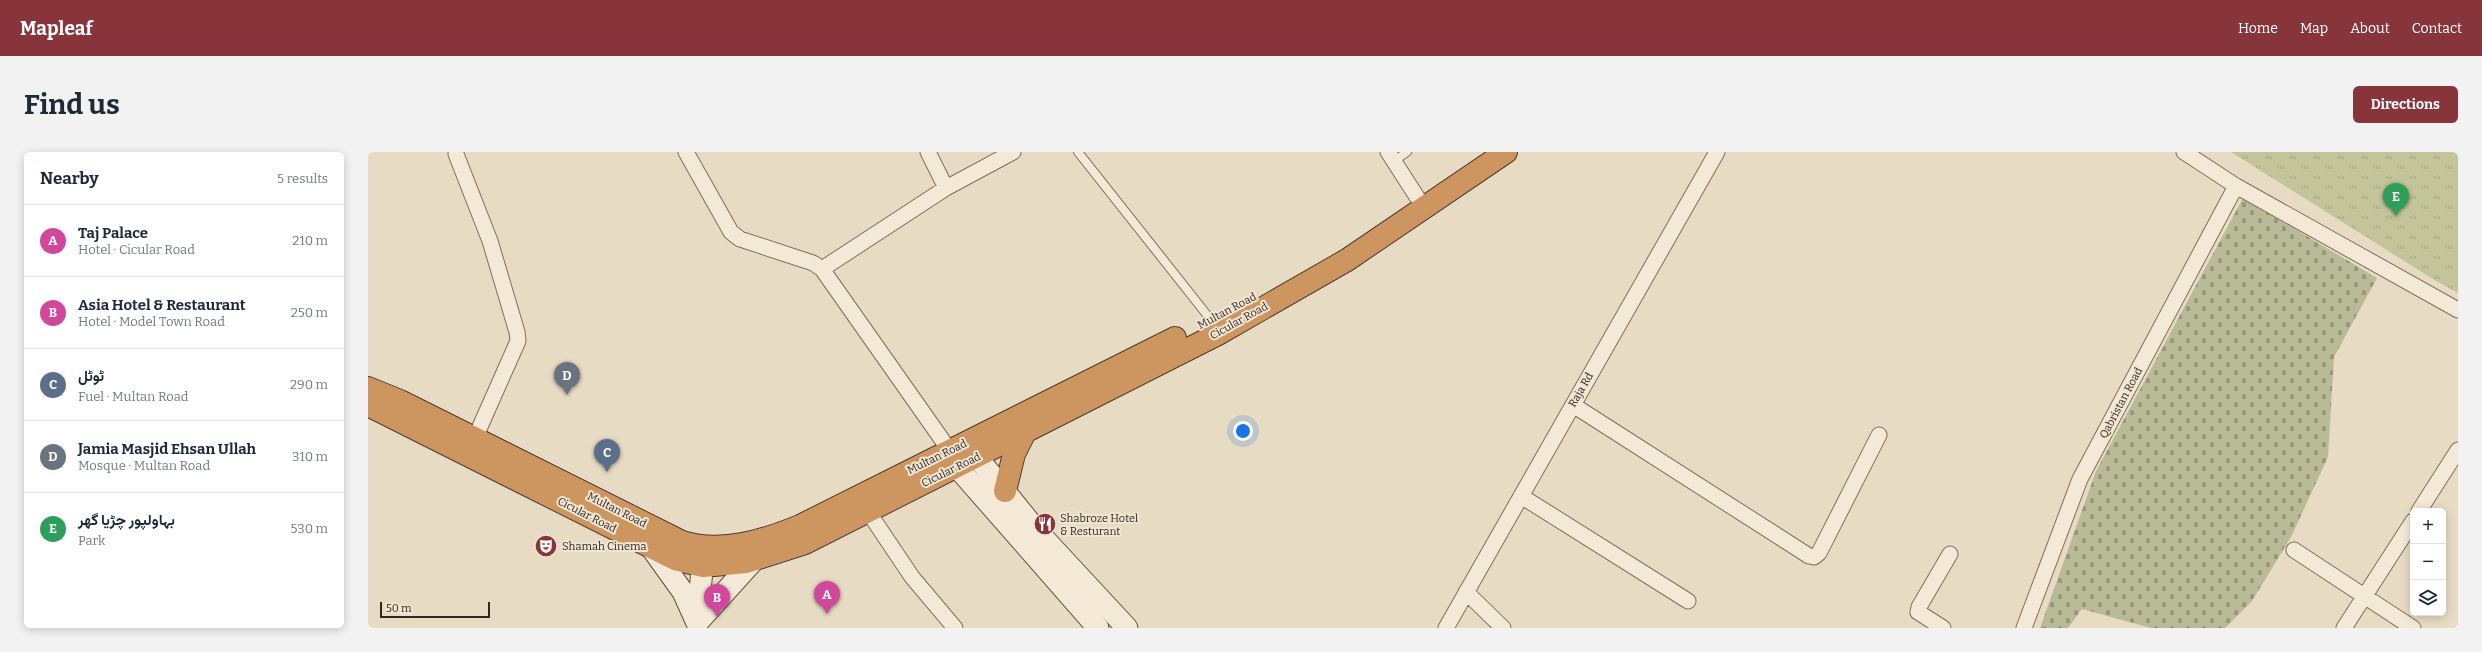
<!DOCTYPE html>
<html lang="en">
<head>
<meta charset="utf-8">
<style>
  body { margin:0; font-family:Bitter,Vazirmatn,serif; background:#f2f2f3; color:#1f2937 }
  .controls { position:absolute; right:12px; bottom:12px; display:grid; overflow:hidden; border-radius:6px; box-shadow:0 2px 10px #0003 }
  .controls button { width:36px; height:36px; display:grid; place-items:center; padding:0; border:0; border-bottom:1px solid #e0e1e3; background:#fff; color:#1f2937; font:20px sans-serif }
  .scale { position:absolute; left:12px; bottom:10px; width:110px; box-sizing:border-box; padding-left:4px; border:2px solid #32271f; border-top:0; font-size:11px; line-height:14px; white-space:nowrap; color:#32271f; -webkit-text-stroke:3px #f0e6d3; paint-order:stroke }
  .you { position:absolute; left:875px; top:279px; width:14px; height:14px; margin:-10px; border:3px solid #fff; border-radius:50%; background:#1a73e8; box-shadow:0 0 0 6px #1a73e833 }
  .badge { display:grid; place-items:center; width:26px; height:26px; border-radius:50%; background:#88343b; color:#fff; font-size:13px; font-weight:700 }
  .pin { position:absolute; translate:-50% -33px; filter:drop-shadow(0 1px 2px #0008) }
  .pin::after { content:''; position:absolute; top:21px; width:14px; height:12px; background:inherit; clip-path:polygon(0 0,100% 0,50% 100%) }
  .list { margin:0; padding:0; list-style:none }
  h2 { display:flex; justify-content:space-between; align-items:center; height:52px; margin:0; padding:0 16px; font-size:17px }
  h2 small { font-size:13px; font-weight:400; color:#747a83 }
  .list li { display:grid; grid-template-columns:26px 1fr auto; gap:12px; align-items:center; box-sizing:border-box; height:72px; padding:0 16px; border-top:1px solid #e0e1e3 }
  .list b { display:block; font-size:15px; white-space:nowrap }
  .list p { margin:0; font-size:13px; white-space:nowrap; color:#747a83 }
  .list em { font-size:13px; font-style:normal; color:#747a83 }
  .icon { flex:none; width:22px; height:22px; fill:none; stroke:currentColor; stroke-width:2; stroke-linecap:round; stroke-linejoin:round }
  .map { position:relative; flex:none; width:2090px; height:476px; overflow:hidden; border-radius:6px }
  header { display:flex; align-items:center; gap:24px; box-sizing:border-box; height:56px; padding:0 20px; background:#88343b; color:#fff }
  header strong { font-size:19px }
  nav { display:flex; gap:22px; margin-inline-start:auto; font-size:14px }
  .intro { display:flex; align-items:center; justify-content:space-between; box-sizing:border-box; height:96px; padding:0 24px }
  h1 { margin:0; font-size:28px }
  .button { padding:10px 18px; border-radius:6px; background:#88343b; color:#fff; font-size:14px; font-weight:700 }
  main { display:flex; gap:24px; padding:0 24px }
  aside { flex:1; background:#fff; border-radius:6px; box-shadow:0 2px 10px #0003 }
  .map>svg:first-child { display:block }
</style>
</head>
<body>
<header>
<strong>Mapleaf</strong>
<nav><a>Home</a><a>Map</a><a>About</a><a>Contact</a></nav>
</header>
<div class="intro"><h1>Find us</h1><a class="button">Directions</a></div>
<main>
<aside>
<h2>Nearby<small>5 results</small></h2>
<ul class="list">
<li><span class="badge" style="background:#d1479c">A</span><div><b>Taj Palace</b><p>Hotel · Cicular Road</p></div><em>210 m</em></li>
<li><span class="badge" style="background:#d1479c">B</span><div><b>Asia Hotel &amp; Restaurant</b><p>Hotel · Model Town Road</p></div><em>250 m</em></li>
<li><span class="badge" style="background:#5c6f8a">C</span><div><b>ٹوٹل</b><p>Fuel · Multan Road</p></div><em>290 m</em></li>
<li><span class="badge" style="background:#6b7280">D</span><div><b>Jamia Masjid Ehsan Ullah</b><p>Mosque · Multan Road</p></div><em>310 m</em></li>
<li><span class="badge" style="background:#2e9e5b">E</span><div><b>بہاولپور چڑیا گھر</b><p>Park</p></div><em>530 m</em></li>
</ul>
</aside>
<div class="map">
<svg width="2090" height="476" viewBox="0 0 2090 476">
  <defs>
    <pattern id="cemetery-stones" width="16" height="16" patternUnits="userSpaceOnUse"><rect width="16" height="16" fill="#b9ba98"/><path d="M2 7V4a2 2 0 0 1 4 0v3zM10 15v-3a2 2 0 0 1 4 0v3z" fill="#97977b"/></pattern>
    <pattern id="park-tufts" width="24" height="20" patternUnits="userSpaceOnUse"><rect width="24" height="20" fill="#c3c499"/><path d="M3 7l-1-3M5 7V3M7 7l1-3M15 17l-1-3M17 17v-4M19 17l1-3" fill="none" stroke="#a8a883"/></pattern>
  </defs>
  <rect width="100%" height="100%" fill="#e8dbc4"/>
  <!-- cemetery -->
  <path fill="url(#cemetery-stones)" d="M 1875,46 L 2009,126 L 1966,205 L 1960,305 L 1923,385 L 1884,449 L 1857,476 L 1783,476 L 1714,457 L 1700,476 L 1672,476 L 1728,319 Z"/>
  <!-- park -->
  <path fill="url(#park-tufts)" d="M 1863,0 L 2090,0 L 2090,141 L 2068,129 Z"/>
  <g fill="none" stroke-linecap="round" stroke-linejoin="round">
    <!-- lane casing -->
    <g stroke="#806d5d" stroke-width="10">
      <path id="lane" d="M 710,0 L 843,168
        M 1026,9 L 1039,0"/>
    </g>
    <!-- street casing -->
    <g stroke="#806d5d" stroke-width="17">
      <path id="street" d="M 318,0 L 363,80 L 372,87 L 445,111 L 454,117 L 582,299
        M 560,0 L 578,36
        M 1020,0 L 1049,45
        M 1816,0 L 1868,34 L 2090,158
        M 88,2 L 122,89 L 149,180 L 150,189 L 107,286
        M 454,117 L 578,36 L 645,0
        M 1205,253 L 1441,404 L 1446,405 L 1451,401 L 1511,283
        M 1153,344 L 1320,449
        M 499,358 L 544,425 L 587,476
        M 2051,359 L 2090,298
        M 1926,398 L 2045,476
        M 1098,440 L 1135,476
        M 1078,476 L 1349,0
        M 1575,476 L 1550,460 L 1551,455 L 1582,402
        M 1656,476 L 1712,327 L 1868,34
        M 1976,476 L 2045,369"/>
    </g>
    <!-- secondary casing -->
    <g stroke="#624f40" stroke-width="23">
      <path id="secondary" d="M 609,305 L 669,379 L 759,476
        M 589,315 L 730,476
        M 282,394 L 315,440 L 329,471
        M 329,471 L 386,408
        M 329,471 L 336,397"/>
    </g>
    <!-- highway casing -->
    <g stroke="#4e3c30" stroke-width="24">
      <path id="highway" d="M 0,236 L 32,249 L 314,390 C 354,402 395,389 432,374 L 807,186
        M 0,253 L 307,407 L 335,414 L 378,410 L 437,391 L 850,182 L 979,108 L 1138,0
        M 637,339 L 646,302 L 656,282"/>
    </g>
    <!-- lane -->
    <use href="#lane" stroke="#f4e9d6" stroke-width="8"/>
    <!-- street -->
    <use href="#street" stroke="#f4e9d6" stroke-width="15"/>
    <!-- secondary -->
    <use href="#secondary" stroke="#f4e9d6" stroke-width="21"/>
    <!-- highway -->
    <use href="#highway" stroke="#cd955f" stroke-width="22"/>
  </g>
  <!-- icons -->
  <defs>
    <g id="restaurant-disc" transform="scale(1.15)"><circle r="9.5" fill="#88343b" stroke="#f0e6d3"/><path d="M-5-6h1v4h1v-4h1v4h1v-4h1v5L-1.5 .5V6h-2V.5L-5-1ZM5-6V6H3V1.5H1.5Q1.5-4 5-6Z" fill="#fff"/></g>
    <g id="theatre-disc" transform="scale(1.15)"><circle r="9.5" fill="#88343b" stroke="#f0e6d3"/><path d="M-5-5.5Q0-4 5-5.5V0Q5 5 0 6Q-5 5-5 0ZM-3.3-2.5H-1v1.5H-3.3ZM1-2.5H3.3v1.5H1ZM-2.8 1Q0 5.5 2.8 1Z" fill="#fff"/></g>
  </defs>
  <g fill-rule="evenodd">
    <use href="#restaurant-disc" x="677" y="372"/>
    <use href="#theatre-disc" x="178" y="394"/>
  </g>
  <g text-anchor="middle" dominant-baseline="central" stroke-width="4" stroke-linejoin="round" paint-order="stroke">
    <!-- street labels -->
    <g font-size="11" fill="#32271f" stroke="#f0e6d3">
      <text transform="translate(859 159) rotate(-28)">Multan Road</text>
      <text transform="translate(871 169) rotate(-29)">Cicular Road</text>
      <text transform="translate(1213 238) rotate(-60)">Raja Rd</text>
      <text transform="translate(1753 251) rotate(-62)">Qabristan Road</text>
      <text transform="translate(569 305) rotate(-26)">Multan Road</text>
      <text transform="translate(583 318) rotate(-26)">Cicular Road</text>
      <text transform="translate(249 358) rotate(27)">Multan Road</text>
      <text transform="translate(219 363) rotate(27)">Cicular Road</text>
    </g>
    <!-- poi labels -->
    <g font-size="11" fill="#32271f" stroke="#f0e6d3" text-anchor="start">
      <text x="692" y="366">Shabroze Hotel<tspan x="692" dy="13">&amp; Resturant</tspan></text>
      <text x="194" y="394">Shamah Cinema</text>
    </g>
  </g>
</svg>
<div class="controls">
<button>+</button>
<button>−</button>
<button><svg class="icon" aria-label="layers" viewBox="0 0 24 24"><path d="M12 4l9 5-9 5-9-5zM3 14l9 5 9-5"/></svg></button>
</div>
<div class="scale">50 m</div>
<div class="you"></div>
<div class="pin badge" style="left:459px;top:462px;background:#d1479c">A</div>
<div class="pin badge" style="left:349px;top:465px;background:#d1479c">B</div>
<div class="pin badge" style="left:239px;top:320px;background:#5c6f8a">C</div>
<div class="pin badge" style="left:199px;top:243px;background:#6b7280">D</div>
<div class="pin badge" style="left:2028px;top:64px;background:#2e9e5b">E</div>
</div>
</main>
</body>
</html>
